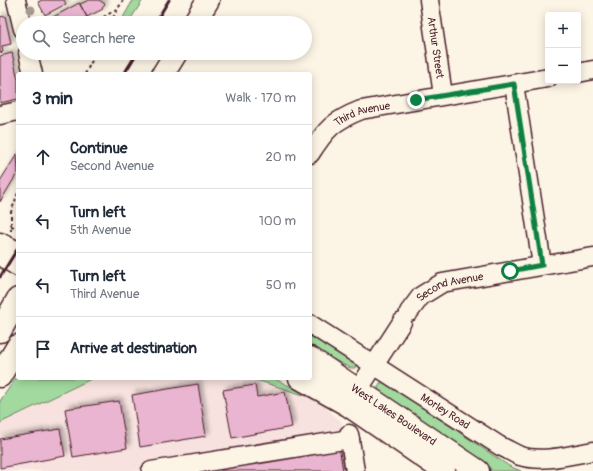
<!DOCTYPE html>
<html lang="en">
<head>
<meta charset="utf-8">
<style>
  body { margin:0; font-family:Pangolin,sans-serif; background:#f2f2f3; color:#1f2937 }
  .controls { position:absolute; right:12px; top:12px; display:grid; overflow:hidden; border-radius:4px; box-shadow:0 2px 10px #0003 }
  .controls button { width:36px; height:36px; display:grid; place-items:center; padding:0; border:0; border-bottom:1px solid #e0e1e3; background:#fff; color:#1f2937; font:20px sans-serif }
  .stop { position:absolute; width:12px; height:12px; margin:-9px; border:3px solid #0b8043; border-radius:50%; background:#fff }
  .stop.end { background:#0b8043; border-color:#fff; box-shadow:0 1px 4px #0008 }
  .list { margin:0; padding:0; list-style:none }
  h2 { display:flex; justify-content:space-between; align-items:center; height:52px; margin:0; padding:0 16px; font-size:17px }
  h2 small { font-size:13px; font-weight:400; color:#747a83 }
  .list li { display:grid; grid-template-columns:26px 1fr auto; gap:12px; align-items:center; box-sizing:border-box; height:64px; padding:0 16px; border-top:1px solid #e0e1e3 }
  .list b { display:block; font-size:15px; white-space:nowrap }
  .list p { margin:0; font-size:13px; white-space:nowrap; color:#747a83 }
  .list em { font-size:13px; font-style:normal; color:#747a83 }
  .icon { flex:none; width:22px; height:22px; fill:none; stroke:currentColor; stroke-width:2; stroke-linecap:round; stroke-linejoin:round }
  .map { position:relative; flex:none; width:593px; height:471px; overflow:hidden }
  .search { position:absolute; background:#fff; box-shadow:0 2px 10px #0003; left:16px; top:16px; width:296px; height:44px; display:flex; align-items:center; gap:10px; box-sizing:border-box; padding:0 14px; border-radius:22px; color:#747a83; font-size:15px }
  .panel { position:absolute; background:#fff; box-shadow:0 2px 10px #0003; left:16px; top:72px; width:296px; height:308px; border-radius:4px }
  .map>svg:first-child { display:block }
</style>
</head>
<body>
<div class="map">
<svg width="593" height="471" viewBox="0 0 593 471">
  <defs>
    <filter id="shadow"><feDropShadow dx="3.5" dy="-3.5" stdDeviation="2" flood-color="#0004"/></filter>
  </defs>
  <rect width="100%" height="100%" fill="#fcf5e5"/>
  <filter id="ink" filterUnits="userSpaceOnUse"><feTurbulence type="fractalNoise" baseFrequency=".025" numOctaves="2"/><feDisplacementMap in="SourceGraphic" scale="8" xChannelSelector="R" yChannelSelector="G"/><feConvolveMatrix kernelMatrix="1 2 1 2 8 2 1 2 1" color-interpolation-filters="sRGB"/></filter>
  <g filter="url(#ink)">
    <!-- built -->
    <path fill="#f7e2df" d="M 97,378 L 250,378 L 316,399 L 341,421 L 349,471 L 0,471 L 0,423 L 92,379 Z"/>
    <!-- green -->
    <path fill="#a1d99e" stroke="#767c64" d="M 133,0 L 143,0 L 128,23 L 120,23 Z
      M 310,330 L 357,362 L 355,368 L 350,368 L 310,347 Z
      M 18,375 L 18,378 L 97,378 L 91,379 L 0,423 L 0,401 Z
      M 250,378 L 273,378 L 316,399 Z
      M 385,382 L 509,466 L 521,471 L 493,471 L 379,393 L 378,387 L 380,383 Z"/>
    <!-- building -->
    <path fill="#eab5d0" stroke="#4a1f2b" filter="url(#shadow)" d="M 42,0 L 64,0 L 66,4 L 45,15 L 38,2 Z
      M 89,0 L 99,0 L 105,4 L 102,7 L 103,9 L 87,17 L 80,4 Z
      M 79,3 L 87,17 L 75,23 L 47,23 L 46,21 Z
      M 5,16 L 11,44 L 2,46 L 3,52 L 0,53 L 0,17 Z
      M 12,53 L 18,80 L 18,99 L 0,103 L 0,56 Z
      M 17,154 L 18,172 L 0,202 L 0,181 Z
      M 198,384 L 206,436 L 140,447 L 132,395 Z
      M 255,385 L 257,397 L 285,392 L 292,427 L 232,438 L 223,390 Z
      M 119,401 L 127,448 L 73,457 L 65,409 Z
      M 60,429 L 65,456 L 0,468 L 0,439 Z
      M 339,446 L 343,471 L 221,471 L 220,466 Z"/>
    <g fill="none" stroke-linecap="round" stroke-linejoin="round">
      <!-- minor casing -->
      <g stroke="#4a1f2b" stroke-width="21">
        <g id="minor">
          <path d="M 16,0 L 23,29"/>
          <path id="s1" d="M 429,0 L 443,95"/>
          <path d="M 28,53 L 33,74"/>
          <path d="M 578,73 L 593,70"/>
          <path d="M 514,84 L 542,265"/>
          <path d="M 0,115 L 18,111"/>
          <path id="s2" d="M 310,154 C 326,129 333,121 361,110 L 548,78"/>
          <path d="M 0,242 L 18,251"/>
          <path d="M 0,256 L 18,267"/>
          <path id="s3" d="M 409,312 L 421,296 L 442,283 L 593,257"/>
          <path id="s4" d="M 310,324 L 500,446 C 507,449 513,453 520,456 C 543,463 570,455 593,451"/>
          <path d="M 351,401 L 402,322"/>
          <path d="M 349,434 L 355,471"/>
          <path d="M 151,471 L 350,439"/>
        </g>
      </g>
      <!-- major casing -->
      <g stroke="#4a1f2b" stroke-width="25">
        <g id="major">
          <path d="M 194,23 L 208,0"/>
          <path d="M 163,74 L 176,53"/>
          <path d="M 0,331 L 18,299"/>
          <path id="s5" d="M 310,358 L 478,471"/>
          <path d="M 0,376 L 18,346"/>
          <path d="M 300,378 L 348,405 L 444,471"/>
        </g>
      </g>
      <!-- path -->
      <path stroke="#4a1f2b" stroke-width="2" stroke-dasharray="3 3" stroke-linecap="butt" d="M 93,23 L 119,8
        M 110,23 L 123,0
        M 85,74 L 96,53
        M 11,226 L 18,228
        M 11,231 L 11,212 L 18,193"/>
      <!-- minor -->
      <use href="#minor" stroke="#fcf5e5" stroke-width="18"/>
      <!-- major -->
      <use href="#major" stroke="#fcf5e5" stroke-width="22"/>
      <!-- rail -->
      <path stroke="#4a1f2b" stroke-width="3" d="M 155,23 L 169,0
        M 124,74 L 137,53
        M 0,277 L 18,248"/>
    </g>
    <!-- trees -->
    <circle fill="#a6998f" cx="31" cy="10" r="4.5"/>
  </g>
  <g fill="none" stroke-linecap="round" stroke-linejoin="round" filter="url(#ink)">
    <!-- route -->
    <path stroke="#0b8043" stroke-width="5" d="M 416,100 L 514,84 L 542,265 L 510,271"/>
  </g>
  <g text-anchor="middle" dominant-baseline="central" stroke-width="3" stroke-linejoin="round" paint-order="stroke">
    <!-- street labels -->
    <g font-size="11" fill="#4a1f2b" stroke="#fcf5e5">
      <text stroke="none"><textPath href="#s1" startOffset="48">Arthur Street</textPath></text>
      <text stroke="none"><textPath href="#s2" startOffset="69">Third Avenue</textPath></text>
      <text stroke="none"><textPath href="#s3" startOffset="51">Second Avenue</textPath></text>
      <text stroke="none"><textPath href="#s4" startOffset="161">Morley Road</textPath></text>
      <text stroke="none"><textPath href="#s5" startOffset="101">West Lakes Boulevard</textPath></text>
    </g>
  </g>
</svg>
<div class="controls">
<button>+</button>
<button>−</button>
</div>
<div class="stop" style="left:510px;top:271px"></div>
<div class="stop end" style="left:416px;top:100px"></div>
<div class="search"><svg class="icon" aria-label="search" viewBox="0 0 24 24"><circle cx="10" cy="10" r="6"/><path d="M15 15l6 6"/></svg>Search here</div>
<section class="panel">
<h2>3 min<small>Walk · 170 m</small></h2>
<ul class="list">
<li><svg class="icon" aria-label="ahead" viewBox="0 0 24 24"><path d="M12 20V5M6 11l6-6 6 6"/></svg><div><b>Continue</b><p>Second Avenue</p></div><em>20 m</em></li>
<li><svg class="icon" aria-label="left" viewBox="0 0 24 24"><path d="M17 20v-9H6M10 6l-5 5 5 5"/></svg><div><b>Turn left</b><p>5th Avenue</p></div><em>100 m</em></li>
<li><svg class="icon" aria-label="left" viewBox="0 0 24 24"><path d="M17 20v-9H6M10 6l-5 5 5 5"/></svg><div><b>Turn left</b><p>Third Avenue</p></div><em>50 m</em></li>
<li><svg class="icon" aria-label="arrive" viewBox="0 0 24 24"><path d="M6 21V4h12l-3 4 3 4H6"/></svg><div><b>Arrive at destination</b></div></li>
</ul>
</section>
</div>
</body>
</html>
